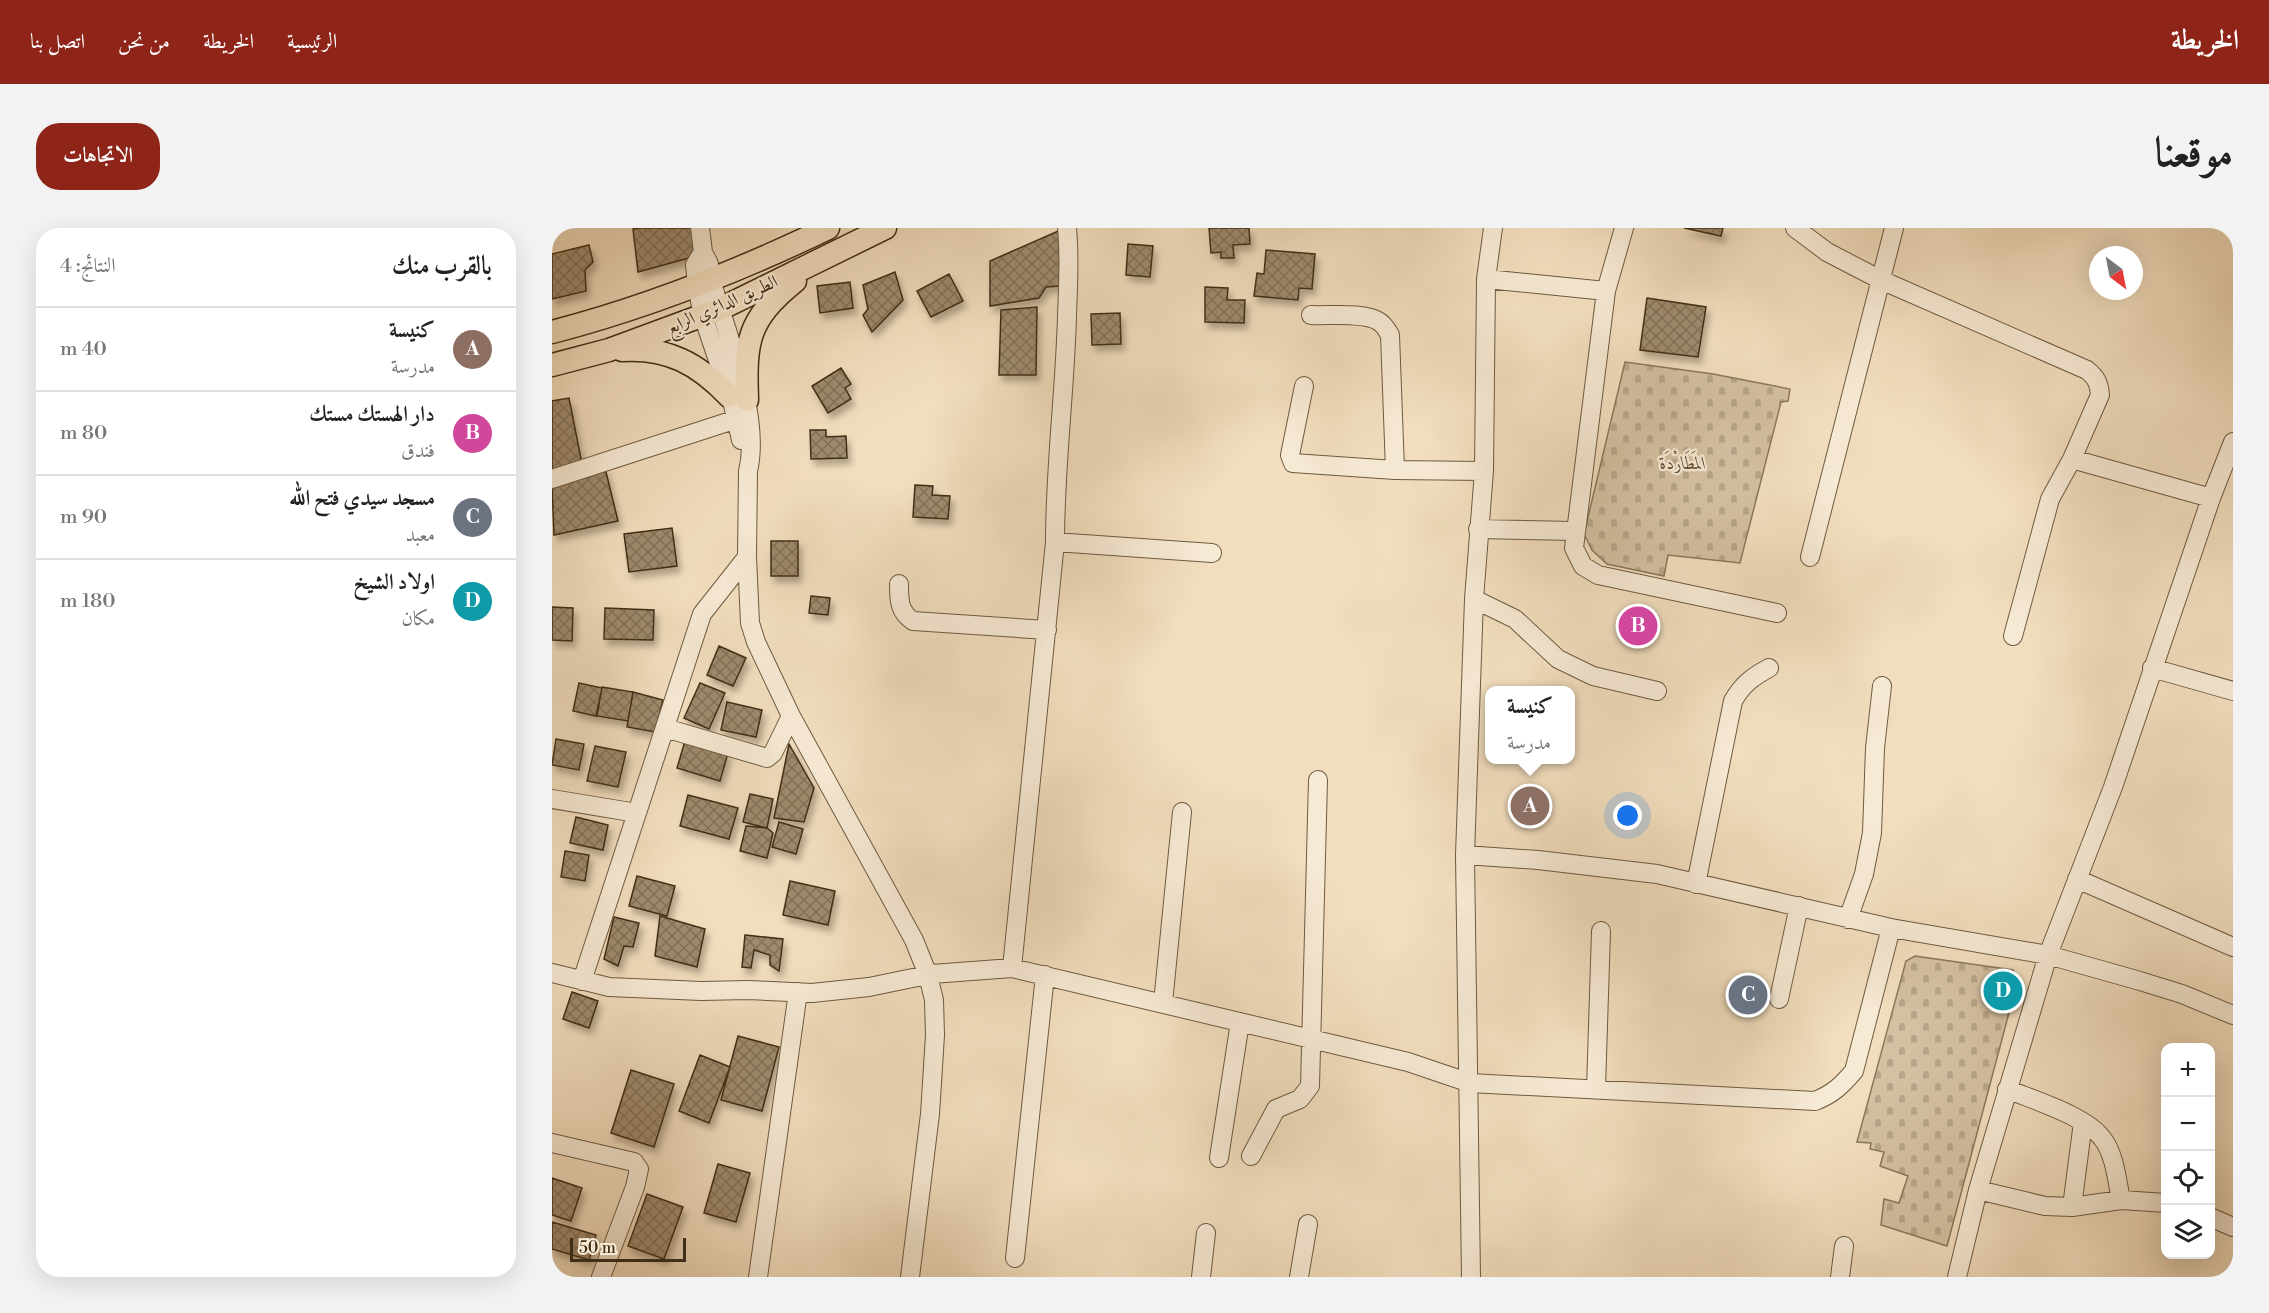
<!DOCTYPE html>
<html lang="ar">
<head>
<meta charset="utf-8">
<style>
  body { margin:0; font-family:"Libre Bodoni",Amiri,serif; background:#f2f2f2; color:#222; direction:rtl }
  .controls { position:absolute; right:18px; bottom:18px; display:grid; overflow:hidden; border-radius:12px; box-shadow:0 6px 24px #0002 }
  .controls button { width:54px; height:54px; display:grid; place-items:center; padding:0; border:0; border-bottom:2px solid #e0e0e0; background:#fff; color:#222; font:30px sans-serif }
  .compass { position:absolute; left:1537px; top:18px; width:54px; height:54px; border-radius:50%; background:#fff; box-shadow:0 6px 24px #0002; rotate:148deg }
  .scale { position:absolute; left:18px; bottom:15px; width:116px; box-sizing:border-box; padding-left:6px; border:3px solid #422e17; border-top:0; font-size:16px; line-height:21px; white-space:nowrap; color:#422e17; -webkit-text-stroke:4px #f7ead5; paint-order:stroke }
  .you { position:absolute; left:1076px; top:588px; width:21px; height:21px; margin:-15px; border:4px solid #fff; border-radius:50%; background:#1a73e8; box-shadow:0 0 0 9px #1a73e833 }
  .badge { display:grid; place-items:center; width:39px; height:39px; border-radius:50%; background:#8f2418; color:#fff; font-size:20px; font-weight:700 }
  .pin { position:absolute; translate:-50% -50%; border:3px solid #fff; box-shadow:0 2px 6px #0006 }
  .popup { position:absolute; left:933px; top:458px; width:90px; height:78px; box-sizing:border-box; display:grid; place-content:center; border-radius:12px; background:#fff; filter:drop-shadow(0 2px 4px #0005); font-size:20px; white-space:nowrap; color:#767676 }
  .popup b { font-size:22px; color:#222 }
  .popup::after { content:''; position:absolute; left:50%; top:100%; margin-left:-12px; border:12px solid transparent; border-top-color:#fff }
  .list { margin:0; padding:0; list-style:none }
  h2 { display:flex; justify-content:space-between; align-items:center; height:78px; margin:0; padding:0 24px; font-size:26px }
  h2 small { font-size:20px; font-weight:400; color:#767676 }
  .list li { display:grid; grid-template-columns:39px 1fr auto; gap:18px; align-items:center; box-sizing:border-box; height:84px; padding:0 24px; border-top:2px solid #e0e0e0 }
  .list b { display:block; font-size:22px; white-space:nowrap }
  .list p { margin:0; font-size:20px; white-space:nowrap; color:#767676 }
  .list em { font-size:20px; font-style:normal; color:#767676 }
  .icon { flex:none; width:33px; height:33px; fill:none; stroke:currentColor; stroke-width:2; stroke-linecap:round; stroke-linejoin:round }
  .map { position:relative; flex:none; width:1681px; height:1049px; overflow:hidden; direction:ltr; border-radius:24px }
  header { display:flex; align-items:center; gap:36px; box-sizing:border-box; height:84px; padding:0 30px; background:#8f2418; color:#fff }
  header strong { font-size:28px }
  nav { display:flex; gap:33px; margin-inline-start:auto; font-size:21px }
  .intro { display:flex; align-items:center; justify-content:space-between; box-sizing:border-box; height:144px; padding:0 36px }
  h1 { margin:0; font-size:42px }
  .button { padding:15px 27px; border-radius:24px; background:#8f2418; color:#fff; font-size:21px; font-weight:700 }
  main { display:flex; gap:36px; padding:0 36px }
  aside { flex:1; background:#fff; border-radius:24px; box-shadow:0 6px 24px #0002 }
  .map>svg:first-child { display:block }
</style>
</head>
<body>
<header>
<strong>الخريطة</strong>
<nav><a>الرئيسية</a><a>الخريطة</a><a>من نحن</a><a>اتصل بنا</a></nav>
</header>
<div class="intro"><h1>موقعنا</h1><a class="button">الاتجاهات</a></div>
<main>
<div class="map">
<svg width="1681" height="1049" viewBox="0 0 1681 1049">
  <defs>
    <pattern id="cemetery-stones" width="16" height="16" patternUnits="userSpaceOnUse" patternTransform="scale(1.5)"><rect width="16" height="16" fill="#d4c0a2"/><path d="M2 7V4a2 2 0 0 1 4 0v3zM10 15v-3a2 2 0 0 1 4 0v3z" fill="#b7a58b"/></pattern>
    <pattern id="building-cross-hatch" width="8" height="8" patternUnits="userSpaceOnUse" patternTransform="scale(1.5)"><rect width="8" height="8" fill="#9e8a6e"/><path d="M0 0l8 8M0 8l8-8" fill="none" stroke="#827159"/></pattern>
    <filter id="shadow"><feDropShadow dx="3.5" dy="6" stdDeviation="3" flood-color="#0004"/></filter>
  </defs>
  <rect width="100%" height="100%" fill="#f2debe"/>
  <filter id="stains"><feTurbulence type="fractalNoise" baseFrequency=".00333" numOctaves="4"/><feColorMatrix values="0 0 0 0 .2 0 0 0 0 .09 0 0 0 0 .02 0 0 0 .5 -.17"/></filter>
  <radialGradient id="worn" r=".72"><stop offset=".6" stop-color="#630" stop-opacity="0"/><stop offset="1" stop-color="#630" stop-opacity=".3"/></radialGradient>
  <!-- cemetery -->
  <path fill="url(#cemetery-stones)" stroke="#8b775c" stroke-width="1.5" d="M 1073,134 L 1161,146 L 1238,161 L 1236,173 L 1229,174 L 1188,335 L 1116,327 L 1112,348 L 1055,336 L 1040,322 L 1032,306 Z
    M 1363,728 L 1461,742 L 1466,751 L 1395,1018 L 1329,997 L 1332,971 L 1347,975 L 1356,948 L 1328,938 L 1332,924 L 1318,921 L 1319,915 L 1305,914 L 1354,733 Z"/>
  <!-- building -->
  <path fill="url(#building-cross-hatch)" stroke="#422e17" stroke-width="1.5" filter="url(#shadow)" d="M 89,0 L 142,0 L 148,27 L 86,44 L 81,1 Z
    M 657,0 L 697,0 L 698,16 L 681,17 L 682,30 L 669,30 L 669,24 L 659,25 Z
    M 1132,0 L 1171,0 L 1169,8 Z
    M 511,1 L 509,58 L 494,59 L 487,70 L 438,78 L 438,33 Z
    M 576,16 L 601,18 L 598,49 L 574,47 Z
    M 37,17 L 41,34 L 33,42 L 34,63 L 0,71 L 0,26 Z
    M 714,22 L 763,26 L 760,61 L 747,60 L 746,72 L 702,68 L 705,45 L 712,46 Z
    M 343,44 L 351,72 L 320,104 L 311,87 L 316,81 L 311,57 Z
    M 397,46 L 411,73 L 379,89 L 365,63 Z
    M 298,54 L 301,80 L 268,85 L 265,58 Z
    M 653,59 L 676,60 L 675,72 L 693,72 L 692,95 L 653,94 Z
    M 1095,70 L 1154,79 L 1146,129 L 1088,122 Z
    M 485,79 L 484,147 L 447,147 L 449,82 Z
    M 568,85 L 569,116 L 540,117 L 539,86 Z
    M 289,140 L 299,156 L 293,160 L 299,171 L 276,185 L 260,158 Z
    M 17,170 L 30,236 L 0,243 L 0,173 Z
    M 258,202 L 274,202 L 274,209 L 294,208 L 295,230 L 259,231 Z
    M 53,240 L 66,293 L 2,307 L 0,259 Z
    M 363,257 L 381,258 L 380,267 L 398,268 L 396,291 L 361,289 Z
    M 120,300 L 125,338 L 77,344 L 72,306 Z
    M 219,313 L 246,313 L 246,348 L 219,348 Z
    M 259,368 L 278,370 L 276,387 L 257,385 Z
    M 0,379 L 21,380 L 20,413 L 0,412 Z
    M 53,380 L 102,382 L 101,412 L 52,411 Z
    M 167,418 L 194,430 L 181,458 L 155,447 Z
    M 27,455 L 50,460 L 44,488 L 21,483 Z
    M 148,455 L 173,465 L 157,501 L 132,490 Z
    M 50,459 L 81,464 L 76,493 L 45,488 Z
    M 81,464 L 111,472 L 103,504 L 75,499 Z
    M 175,474 L 210,482 L 204,509 L 169,502 Z
    M 4,511 L 32,516 L 27,542 L 0,537 Z
    M 133,513 L 176,525 L 168,553 L 125,540 Z
    M 237,516 L 262,560 L 252,594 L 222,590 Z
    M 43,518 L 74,524 L 66,559 L 35,553 Z
    M 198,566 L 221,571 L 215,600 L 191,594 Z
    M 136,567 L 186,580 L 177,611 L 128,598 Z
    M 24,589 L 56,597 L 51,622 L 18,615 Z
    M 227,594 L 251,601 L 244,626 L 220,619 Z
    M 194,598 L 215,600 L 221,605 L 215,630 L 188,623 Z
    M 13,623 L 37,627 L 33,653 L 9,649 Z
    M 85,648 L 123,658 L 115,688 L 77,678 Z
    M 238,653 L 283,663 L 276,697 L 231,687 Z
    M 108,688 L 153,701 L 145,739 L 103,728 Z
    M 62,689 L 87,695 L 81,719 L 72,718 L 66,738 L 52,731 Z
    M 193,707 L 231,711 L 227,743 L 218,737 L 218,727 L 202,722 L 199,740 L 190,739 Z
    M 20,764 L 46,773 L 37,800 L 11,791 Z
    M 186,808 L 227,819 L 210,883 L 169,872 Z
    M 148,827 L 178,839 L 157,895 L 127,883 Z
    M 79,842 L 122,856 L 102,919 L 59,905 Z
    M 166,936 L 198,945 L 184,994 L 152,985 Z
    M 0,950 L 30,960 L 19,993 L 0,987 Z
    M 95,966 L 131,979 L 112,1031 L 76,1018 Z
    M 0,994 L 44,1007 L 37,1032 L 0,1021 Z"/>
  <g fill="none" stroke-linecap="round" stroke-linejoin="round">
    <!-- minor casing -->
    <g stroke="#6e5a41" stroke-width="20">
      <path id="minor" d="M 148,0 L 151,24 L 157,36 L 159,52 C 175,106 209,189 196,243 L 195,329 L 198,395 L 204,414 L 239,488 L 362,712 L 376,747 L 382,772 L 383,807 L 378,886 L 358,1049
        M 1072,0 L 1054,63 L 1022,320 L 1031,338 L 1046,347 L 1225,385
        M 1243,0 L 1275,24 L 1329,52 L 1535,142 C 1545,150 1547,156 1548,167 L 1520,231 L 1498,271 L 1461,408
        M 151,24 L 143,37 L 145,58 L 151,88 L 181,177 L 189,212
        M 934,51 L 1054,63
        M 759,87 C 776,88 812,84 826,93 C 832,96 835,102 838,107 L 843,242
        M 752,158 L 738,227 L 741,235 L 843,242 L 932,243
        M 1520,231 L 1659,270
        M 0,251 L 185,191
        M 926,301 L 1022,303
        M 503,314 L 660,325
        M 1258,329 L 1342,0
        M 347,356 C 347,372 347,384 361,393 L 495,402
        M 922,371 L 963,391 L 1006,431 L 1041,448 L 1105,463
        M 1600,440 L 1681,463
        M 113,500 L 215,530 L 221,525 L 239,488
        M 0,571 L 85,585
        M 913,627 L 986,632 L 1105,646 L 1339,700 L 1496,727 L 1588,753 L 1630,766 L 1681,787
        M 1525,651 L 1681,719
        M 1144,656 L 1181,473 C 1190,457 1200,449 1217,440
        M 1296,691 L 1312,646 L 1320,605 L 1323,520 L 1330,458
        M 460,740 L 503,314 C 503,238 513,163 515,88 C 516,59 518,29 515,0
        M 0,745 L 57,759 L 149,763 L 197,762 L 260,765 L 317,759 L 380,746 L 460,740 L 856,834 L 918,855 L 1263,873 C 1281,866 1290,857 1302,843 L 1339,700
        M 30,753 L 150,386 L 195,329
        M 1227,771 L 1247,678
        M 611,775 L 630,584
        M 1044,861 L 1049,703
        M 1455,861 C 1481,872 1534,888 1550,910 C 1563,926 1565,953 1569,972
        M 0,915 L 82,934 L 87,941 L 83,959 L 49,1049
        M 699,928 L 724,881 L 748,871 L 758,858 L 766,552
        M 667,930 L 688,794
        M 1426,962 L 1493,978 L 1520,979 L 1569,972 L 1614,975
        M 1520,979 L 1531,894
        M 1658,989 L 1681,999
        M 463,1030 L 493,747
        M 206,1049 L 246,764
        M 649,1049 L 654,1005
        M 747,1049 L 756,996
        M 919,1049 L 913,627 L 922,371 L 932,243 L 934,51 L 941,0
        M 1288,1049 L 1292,1018
        M 1405,1049 L 1426,962 L 1496,727 L 1561,559 L 1659,270 L 1681,214"/>
    </g>
    <!-- major casing -->
    <g stroke="#422e17" stroke-width="25">
      <path id="major" d="M 0,104 C 96,79 187,43 276,0
        M 70,122 C 116,119 146,136 177,168
        M 0,137 L 57,122 L 168,81 L 333,0
        M 195,172 C 193,113 195,92 243,53"/>
    </g>
    <!-- minor -->
    <use href="#minor" stroke="#f7ead5" stroke-width="18"/>
    <!-- major -->
    <use href="#major" stroke="#f2debe" stroke-width="22"/>
  </g>
  <g text-anchor="middle" dominant-baseline="central" stroke-width="4.5" stroke-linejoin="round" paint-order="stroke">
    <!-- street labels -->
    <g font-size="18" fill="#422e17" stroke="#f7ead5">
      <text transform="translate(170 77) rotate(-24)">الطريق الدائري الرابع</text>
    </g>
    <!-- park labels -->
    <g font-size="18" font-style="italic" fill="#5f4b33" stroke="#f7ead5">
      <text x="1131" y="235">المَطَارْدَة</text>
    </g>
  </g>
  <rect width="100%" height="100%" filter="url(#stains)"/>
  <rect width="100%" height="100%" fill="url(#worn)"/>
</svg>
<div class="controls">
<button>+</button>
<button>−</button>
<button><svg class="icon" aria-label="locate" viewBox="0 0 24 24"><circle cx="12" cy="12" r="6"/><path d="M12 2v4M12 18v4M2 12h4M18 12h4"/></svg></button>
<button><svg class="icon" aria-label="layers" viewBox="0 0 24 24"><path d="M12 4l9 5-9 5-9-5zM3 14l9 5 9-5"/></svg></button>
</div>
<svg class="compass" viewBox="-18 -18 36 36"><path d="M0-13l5 13h-10z" fill="#e53935"/><path d="M0 13l5-13h-10z" fill="#767676"/></svg>
<div class="scale">50 m</div>
<div class="you"></div>
<div class="pin badge" style="left:978px;top:578px;background:#8d6e63">A</div>
<div class="popup"><b>كنيسة</b>مدرسة</div>
<div class="pin badge" style="left:1086px;top:398px;background:#d1479c">B</div>
<div class="pin badge" style="left:1196px;top:767px;background:#6b7280">C</div>
<div class="pin badge" style="left:1451px;top:763px;background:#0f9aa8">D</div>
</div>
<aside>
<h2>بالقرب منك<small>النتائج: 4</small></h2>
<ul class="list">
<li><span class="badge" style="background:#8d6e63">A</span><div><b>كنيسة</b><p>مدرسة</p></div><em>40 m</em></li>
<li><span class="badge" style="background:#d1479c">B</span><div><b>دار الهستك مستك</b><p>فندق</p></div><em>80 m</em></li>
<li><span class="badge" style="background:#6b7280">C</span><div><b>مسجد سيدي فتح الله</b><p>معبد</p></div><em>90 m</em></li>
<li><span class="badge" style="background:#0f9aa8">D</span><div><b>اولاد الشيخ</b><p>مكان</p></div><em>180 m</em></li>
</ul>
</aside>
</main>
</body>
</html>
